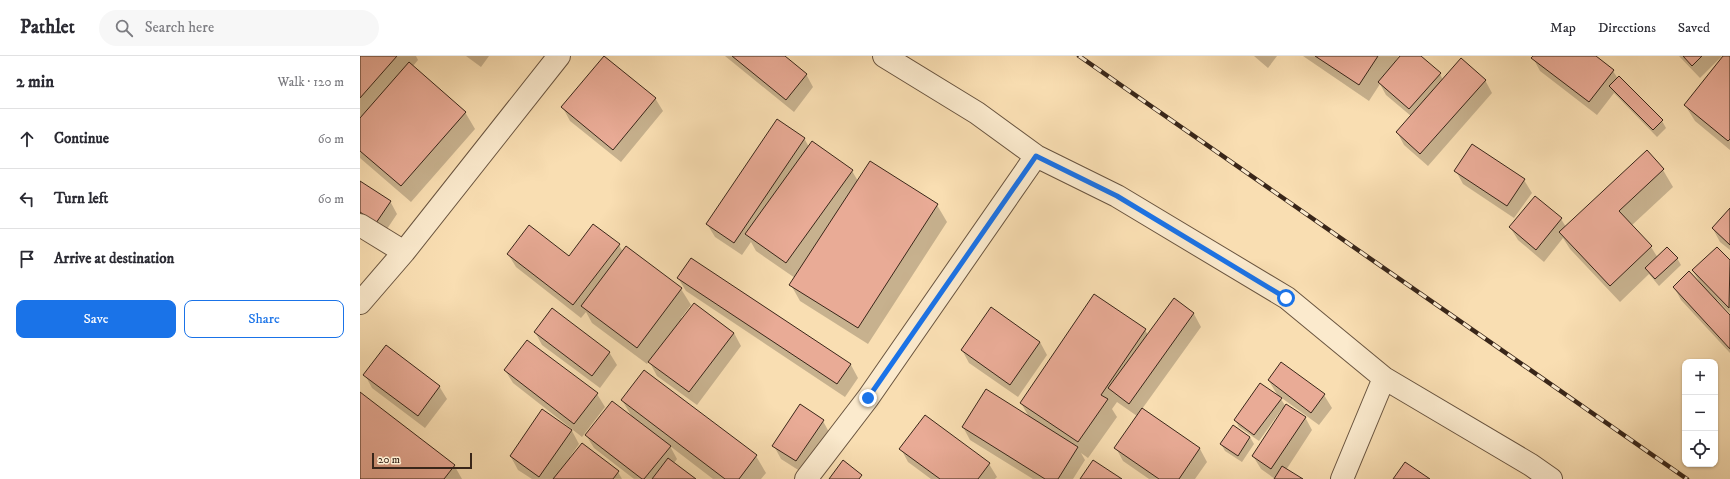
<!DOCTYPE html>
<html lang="en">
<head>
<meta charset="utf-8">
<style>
  body { margin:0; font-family:"IM FELL DW Pica",serif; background:#f7f7f7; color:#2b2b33 }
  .controls { position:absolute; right:12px; bottom:12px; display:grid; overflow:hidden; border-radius:8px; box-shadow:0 1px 3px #0004 }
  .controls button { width:36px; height:36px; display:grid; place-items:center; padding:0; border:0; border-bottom:1px solid #e1e1e2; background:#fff; color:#2b2b33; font:20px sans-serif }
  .scale { position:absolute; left:12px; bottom:10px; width:100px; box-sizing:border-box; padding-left:4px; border:2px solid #392619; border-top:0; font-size:11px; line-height:14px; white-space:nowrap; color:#392619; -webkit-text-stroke:3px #fbeacd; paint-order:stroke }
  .stop { position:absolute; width:12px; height:12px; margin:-9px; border:3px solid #1a73e8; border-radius:50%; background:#fff }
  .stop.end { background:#1a73e8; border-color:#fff; box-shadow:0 1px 4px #0008 }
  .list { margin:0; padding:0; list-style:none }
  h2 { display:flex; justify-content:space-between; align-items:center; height:52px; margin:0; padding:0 16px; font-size:17px }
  h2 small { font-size:13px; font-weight:400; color:#7c7c81 }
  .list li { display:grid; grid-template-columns:26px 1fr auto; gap:12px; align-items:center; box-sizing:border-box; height:60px; padding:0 16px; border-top:1px solid #e1e1e2 }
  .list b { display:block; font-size:15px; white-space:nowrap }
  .list em { font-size:13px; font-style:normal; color:#7c7c81 }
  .actions { display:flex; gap:8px; padding:12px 16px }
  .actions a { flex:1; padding:9px 0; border:1px solid #1a73e8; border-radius:8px; text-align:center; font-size:14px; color:#1a73e8 }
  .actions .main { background:#1a73e8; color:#fff }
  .icon { flex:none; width:22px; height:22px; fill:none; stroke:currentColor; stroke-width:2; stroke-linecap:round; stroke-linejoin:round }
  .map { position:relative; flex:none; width:1370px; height:423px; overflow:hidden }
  header { display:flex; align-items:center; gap:24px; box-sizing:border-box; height:56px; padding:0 20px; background:#fff; border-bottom:1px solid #e1e1e2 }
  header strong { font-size:19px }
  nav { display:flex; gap:22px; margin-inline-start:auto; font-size:14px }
  .search { width:280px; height:36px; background:#f7f7f7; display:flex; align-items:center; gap:10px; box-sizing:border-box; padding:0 14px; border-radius:22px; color:#7c7c81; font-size:15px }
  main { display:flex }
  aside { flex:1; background:#fff }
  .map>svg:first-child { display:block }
</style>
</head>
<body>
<header>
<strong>Pathlet</strong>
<div class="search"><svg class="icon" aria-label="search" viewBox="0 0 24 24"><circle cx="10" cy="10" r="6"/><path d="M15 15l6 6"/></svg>Search here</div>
<nav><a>Map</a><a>Directions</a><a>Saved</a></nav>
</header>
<main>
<aside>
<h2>2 min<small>Walk · 120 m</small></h2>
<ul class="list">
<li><svg class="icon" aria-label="ahead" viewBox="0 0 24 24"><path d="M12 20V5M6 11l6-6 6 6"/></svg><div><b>Continue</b></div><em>60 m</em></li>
<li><svg class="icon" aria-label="left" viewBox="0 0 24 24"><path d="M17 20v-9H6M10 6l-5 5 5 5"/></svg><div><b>Turn left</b></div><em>60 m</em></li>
<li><svg class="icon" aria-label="arrive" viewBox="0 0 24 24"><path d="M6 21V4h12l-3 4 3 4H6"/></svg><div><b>Arrive at destination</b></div></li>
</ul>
<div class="actions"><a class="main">Save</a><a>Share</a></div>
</aside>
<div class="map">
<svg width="1370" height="423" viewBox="0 0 1370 423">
  <rect width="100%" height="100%" fill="#f9deb2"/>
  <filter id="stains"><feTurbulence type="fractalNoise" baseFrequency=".005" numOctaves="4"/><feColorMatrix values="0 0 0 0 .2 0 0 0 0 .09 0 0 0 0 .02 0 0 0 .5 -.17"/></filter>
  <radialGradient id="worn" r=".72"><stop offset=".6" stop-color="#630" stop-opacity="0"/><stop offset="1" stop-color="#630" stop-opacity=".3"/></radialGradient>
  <!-- shadow -->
  <path fill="#0003" d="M 0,0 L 56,0 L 58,4 L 53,10 L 105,56 L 115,73 L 51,146 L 0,102 Z
    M 106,0 L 129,0 L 121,11 Z
    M 365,0 L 423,0 L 446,18 L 453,31 L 434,56 Z
    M 894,0 L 917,0 L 908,12 Z
    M 943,0 L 1039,0 L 1036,4 L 1037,5 L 1041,0 L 1060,0 L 1080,18 L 1083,24 L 1125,24 L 1132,37 L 1068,110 L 1044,89 L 1037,76 L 1051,60 L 1026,39 L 1020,28 L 1009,45 Z
    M 1174,0 L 1234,0 L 1253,15 L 1258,23 L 1259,22 L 1302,65 L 1306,72 L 1297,81 L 1254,37 L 1237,59 L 1180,15 L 1173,2 Z
    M 1319,0 L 1362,0 L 1340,22 Z
    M 1365,0 L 1370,0 L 1370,94 L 1335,65 L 1325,49 Z
    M 295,42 L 303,55 L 261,106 L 210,65 L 203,52 Z
    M 444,82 L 449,91 L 492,115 L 498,125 L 577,149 L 587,166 L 508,288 L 440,245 L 431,229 L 435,222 L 396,195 L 391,186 L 382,199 L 355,181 L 347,168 Z
    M 1286,96 L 1303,114 L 1313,131 L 1271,170 L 1291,191 L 1298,202 L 1317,202 L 1321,209 L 1299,230 L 1289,218 L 1260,246 L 1210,193 L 1203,182 L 1184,206 L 1158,184 L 1150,171 L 1201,163 L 1206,171 Z
    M 1096,115 L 1164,124 L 1172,137 L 1154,162 L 1103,128 Z
    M 0,126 L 30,145 L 37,158 L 23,179 L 0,164 Z
    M 1370,153 L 1370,194 L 1360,186 L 1353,173 Z
    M 259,189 L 263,196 L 321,233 L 331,249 L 321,262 L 323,263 L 334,248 L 374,277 L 381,290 L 337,349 L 297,320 L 289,305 L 287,308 L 232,267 L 226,256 L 221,262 L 156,211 L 148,198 L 210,201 Z
    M 1357,192 L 1370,206 L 1370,257 L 1357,244 L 1356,246 L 1370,261 L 1370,297 L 1321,244 L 1314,231 L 1342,230 L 1333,215 Z
    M 331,203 L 491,309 L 498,322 L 485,341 L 326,235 L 318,222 Z
    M 814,244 L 834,258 L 841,271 L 782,353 L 840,393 L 847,406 L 835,423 L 789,423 L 763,405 L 756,392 L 777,360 L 757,346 L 752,353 L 757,361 L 728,402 L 721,397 L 725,404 L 713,423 L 673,423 L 610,384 L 603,371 L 669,361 L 661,347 L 785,274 L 788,279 Z
    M 175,276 L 249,296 L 257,309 L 240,332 L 182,289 Z
    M 680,286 L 687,299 L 658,341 L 609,307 L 602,294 Z
    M 145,314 L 237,338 L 245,351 L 222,381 L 153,327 Z
    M 284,315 L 396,400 L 406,417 L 401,423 L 353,423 L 310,390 L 317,403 L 314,407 L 335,423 L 274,423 L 234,392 L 226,379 L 272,361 L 262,344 Z
    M 5,319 L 79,330 L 87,343 L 65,372 L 12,332 Z
    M 909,325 L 964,339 L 972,352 L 959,369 L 919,340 L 926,351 L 945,361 L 952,374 L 926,414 L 941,423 L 915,423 L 901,413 L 893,400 L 924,354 L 922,353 L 899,385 L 879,371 L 875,364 L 918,340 Z
    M 0,337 L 94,409 L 102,423 L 0,423 Z
    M 182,355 L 212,375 L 219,388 L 210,401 L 258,416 L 262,423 L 172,423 L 158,414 L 151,401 Z
    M 463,365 L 470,378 L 443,417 L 421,403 L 414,390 Z
    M 890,381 L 894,388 L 882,406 L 865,395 L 861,388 Z
    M 541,393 L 629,408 L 637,421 L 635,423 L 571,423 L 548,406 Z"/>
  <!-- building -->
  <path fill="#e9ab96" stroke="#392619" d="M 0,0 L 37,0 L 0,42 Z
    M 244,0 L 296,42 L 253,94 L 201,51 Z
    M 372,0 L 425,0 L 447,18 L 426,44 Z
    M 955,0 L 1018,0 L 999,29 Z
    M 1040,0 L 1061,0 L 1081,17 L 1049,53 L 1018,26 Z
    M 1173,0 L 1236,0 L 1254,14 L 1229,46 L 1171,2 Z
    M 1323,0 L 1342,0 L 1332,10 Z
    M 1363,0 L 1370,0 L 1370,83 L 1368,85 L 1324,49 Z
    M 1101,2 L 1126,24 L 1060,98 L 1036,76 Z
    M 49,6 L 106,56 L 41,130 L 0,95 L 0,62 Z
    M 1259,20 L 1303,64 L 1293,74 L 1249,30 Z
    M 417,63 L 445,82 L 374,187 L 346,168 Z
    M 452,85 L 493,114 L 426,207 L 385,178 Z
    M 1112,88 L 1165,123 L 1147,150 L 1094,115 Z
    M 1287,94 L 1304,113 L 1259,155 L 1292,190 L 1250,230 L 1199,176 Z
    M 510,105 L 578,148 L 498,272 L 429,229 Z
    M 0,125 L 31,145 L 16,167 L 0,156 Z
    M 1175,140 L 1202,162 L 1176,194 L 1149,171 Z
    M 1370,152 L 1370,189 L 1352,172 Z
    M 233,168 L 260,188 L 213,249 L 147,198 L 169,169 L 209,200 Z
    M 266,190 L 322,232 L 277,292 L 221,250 Z
    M 1307,191 L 1318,202 L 1295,223 L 1285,212 Z
    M 1357,191 L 1370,204 L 1369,252 L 1332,214 Z
    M 331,202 L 491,308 L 477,328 L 317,222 Z
    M 1329,215 L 1370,259 L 1370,293 L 1313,231 Z
    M 734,238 L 786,273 L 741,339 L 748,343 L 718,386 L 660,347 Z
    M 814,242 L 834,257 L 769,348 L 748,332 Z
    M 334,247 L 374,277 L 329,336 L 288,306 Z
    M 631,251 L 680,286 L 650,329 L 601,294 Z
    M 192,252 L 250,296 L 232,320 L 174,276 Z
    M 167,284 L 238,337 L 214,368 L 144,314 Z
    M 26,289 L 80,330 L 58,360 L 3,319 Z
    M 921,306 L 965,338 L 951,357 L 908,324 Z
    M 284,314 L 397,399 L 379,423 L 365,423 L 261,344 Z
    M 900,327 L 922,342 L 894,379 L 874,364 Z
    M 626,333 L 718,391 L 698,423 L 685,423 L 602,371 Z
    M 0,336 L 95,409 L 84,423 L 0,423 Z
    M 252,345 L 311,390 L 284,423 L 282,423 L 225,379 Z
    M 440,348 L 464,364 L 436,405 L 412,390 Z
    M 926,348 L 946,361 L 911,413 L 892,400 Z
    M 782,352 L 840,392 L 819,423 L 799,423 L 754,392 Z
    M 182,353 L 212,374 L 179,421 L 150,400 Z
    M 565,359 L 630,407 L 618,423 L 580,423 L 539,393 Z
    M 873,369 L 890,381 L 878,400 L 860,388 Z
    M 222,387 L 259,415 L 253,423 L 193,423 Z
    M 308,402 L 336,423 L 292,423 Z
    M 483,404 L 502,419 L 499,423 L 469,423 Z
    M 733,404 L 762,423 L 720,423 Z
    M 1045,406 L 1070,423 L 1033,423 Z
    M 922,410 L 943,423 L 914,423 Z"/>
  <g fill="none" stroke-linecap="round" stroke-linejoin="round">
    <!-- minor casing -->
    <g stroke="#69543f" stroke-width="24">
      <path id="minor" d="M 524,0 L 617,57 L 676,100 L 757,140 L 927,242 L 1024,322 L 1171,409 L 1191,423
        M 0,169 L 44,196 L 199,0
        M 0,247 L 44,196
        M 446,423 L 508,342 L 676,100
        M 982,423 L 1024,322"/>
    </g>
    <!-- minor -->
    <use href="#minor" stroke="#fbeacd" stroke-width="22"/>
    <!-- rail casing -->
    <g stroke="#392619" stroke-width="4.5">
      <path id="rail" d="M 719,0 L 1327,423"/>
    </g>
    <!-- rail -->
    <use href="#rail" stroke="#fbeacd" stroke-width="3" stroke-dasharray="9" stroke-linecap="butt"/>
  </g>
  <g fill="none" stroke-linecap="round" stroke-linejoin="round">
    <!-- route -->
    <path stroke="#1a73e8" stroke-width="5" d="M 508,342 L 676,100 L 757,140 L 926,242"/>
  </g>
  <rect width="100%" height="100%" filter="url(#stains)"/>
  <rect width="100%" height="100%" fill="url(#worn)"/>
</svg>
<div class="controls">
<button>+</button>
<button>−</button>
<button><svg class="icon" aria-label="locate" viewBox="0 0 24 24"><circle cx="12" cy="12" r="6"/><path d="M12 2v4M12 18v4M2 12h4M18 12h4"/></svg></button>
</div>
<div class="scale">20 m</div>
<div class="stop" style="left:926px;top:242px"></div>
<div class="stop end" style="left:508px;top:342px"></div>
</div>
</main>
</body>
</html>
